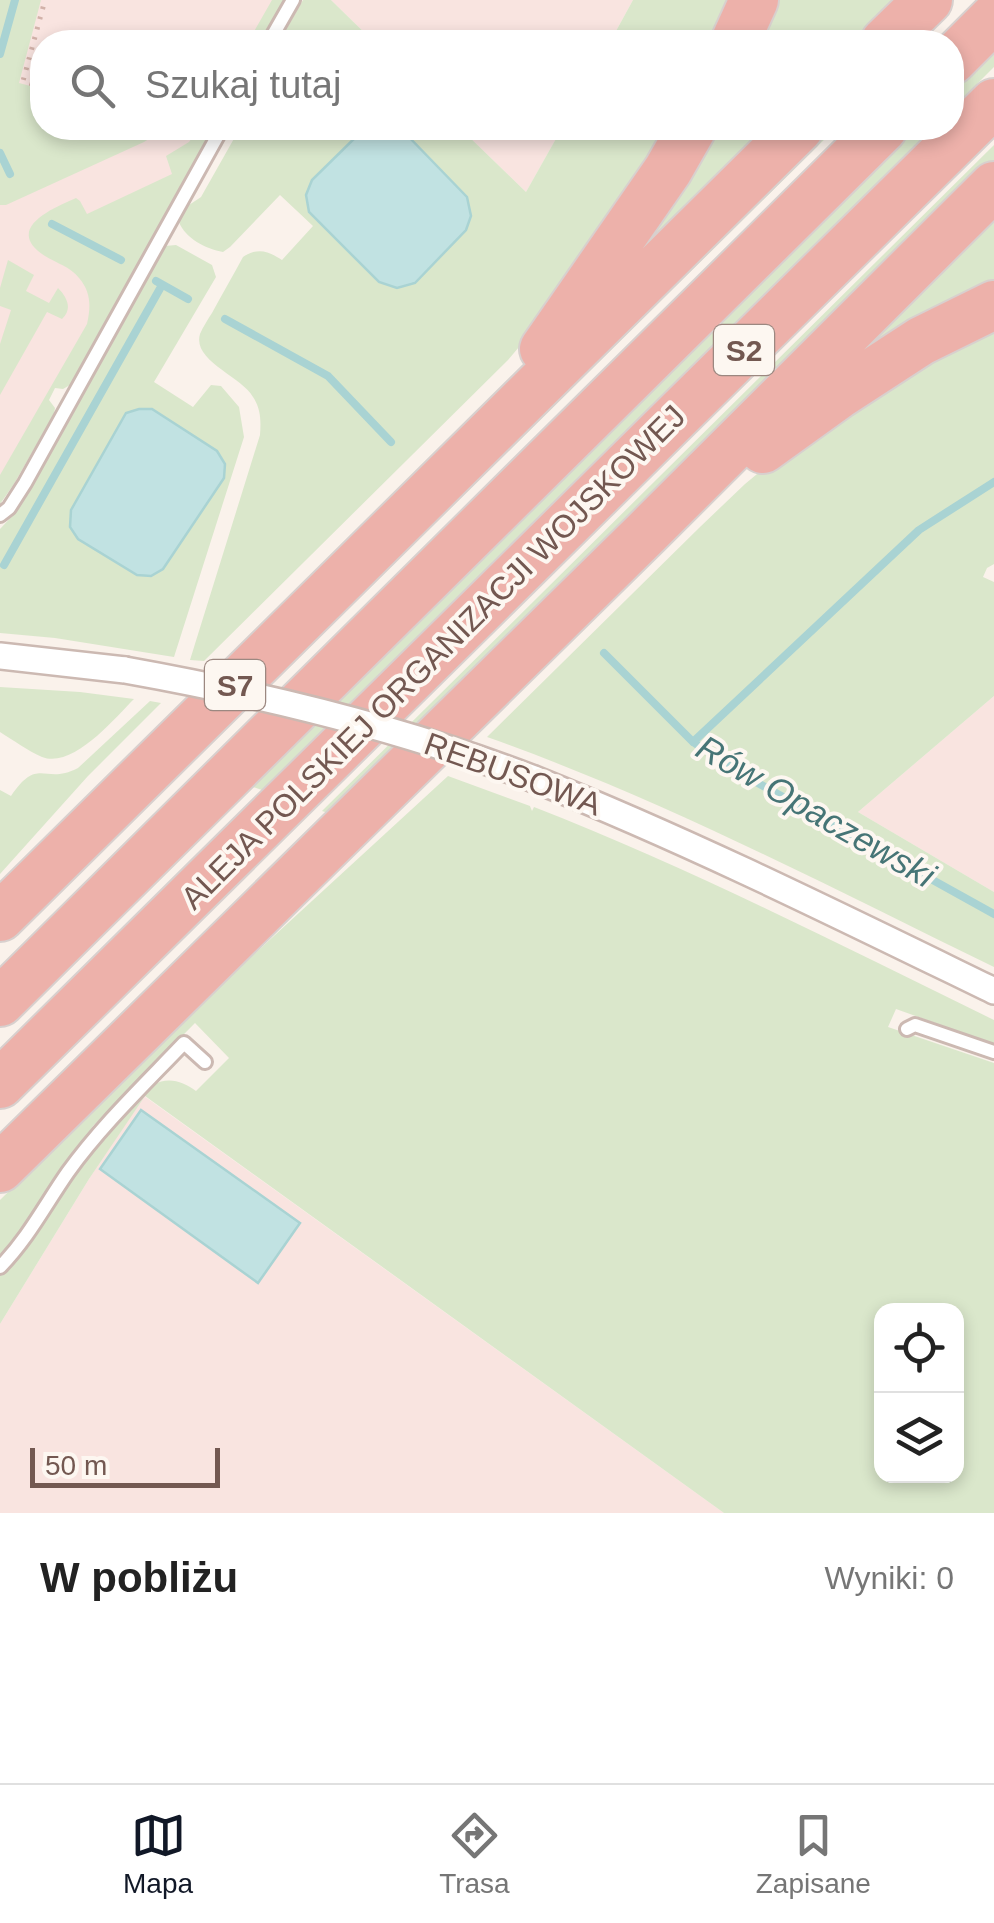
<!DOCTYPE html>
<html lang="pl">
<head>
<meta charset="utf-8">
<style>
  body { margin:0; font-family:Helvetica,sans-serif; background:#f2f2f2; color:#222 }
  .controls { position:absolute; right:30px; bottom:30px; display:grid; overflow:hidden; border-radius:20px; box-shadow:0 5px 15px #0003 }
  .controls button { width:90px; height:90px; display:grid; place-items:center; padding:0; border:0; border-bottom:2px solid #e0e0e0; background:#fff; color:#222; font:50px sans-serif }
  .scale { position:absolute; left:30px; bottom:25px; width:190px; box-sizing:border-box; padding-left:10px; border:5px solid #735851; border-top:0; font-size:28px; line-height:35px; white-space:nowrap; color:#735851; -webkit-text-stroke:8px #fdf7f1; paint-order:stroke }
  .list { margin:0; padding:0; list-style:none }
  h2 { display:flex; justify-content:space-between; align-items:center; height:130px; margin:0; padding:0 40px; font-size:42px }
  h2 small { font-size:32px; font-weight:400; color:#767676 }
  .icon { flex:none; width:55px; height:55px; fill:none; stroke:currentColor; stroke-width:2; stroke-linecap:round; stroke-linejoin:round }
  .map { position:relative; flex:none; width:994px; height:1513px; overflow:hidden }
  .search { position:absolute; background:#fff; box-shadow:0 5px 15px #0003; left:30px; right:30px; top:30px; height:110px; display:flex; align-items:center; gap:25px; box-sizing:border-box; padding:0 35px; border-radius:40px; color:#767676; font-size:38px }
  .sheet { height:270px; background:#fff }
  nav { display:flex; justify-content:space-around; align-items:center; box-sizing:border-box; height:140px; border-top:2px solid #e0e0e0; background:#fff; font-size:28px; color:#767676 }
  nav a { display:grid; justify-items:center; gap:5px }
  nav .on { color:#111827 }
  .map>svg:first-child { display:block }
</style>
</head>
<body>
<div class="map">
<svg width="994" height="1513" viewBox="0 0 994 1513">
  <rect width="100%" height="100%" fill="#faf2eb"/>
  <!-- commercial -->
  <path fill="#f9e4e0" d="M 0,0 L 273,0 L 249,42 L 42,42 L 42,128 L 200,128 L 0,479 Z
    M 331,0 L 633,0 L 610,42 L 374,42 Z
    M 460,128 L 562,128 L 526,192 Z
    M 994,696 L 994,892 L 858,812 Z
    M 144,1096 L 724,1513 L 0,1513 L 0,1324 L 89,1179 Z"/>
  <!-- green -->
  <path fill="#dae7cb" fill-rule="evenodd" d="M 0,0 L 41,0 L 19,83 L 42,89 L 42,128 L 166,128 L 144,142 L 6,205 L 0,205 Z
    M 272,0 L 286,0 L 262,42 L 248,42 Z
    M 303,0 L 331,0 L 374,42 L 279,42 Z
    M 633,0 L 738,0 L 719,42 L 610,42 Z
    M 767,0 L 894,0 L 851,42 L 748,42 Z
    M 994,49 L 994,67 L 952,109 L 952,91 Z
    M 199,128 L 214,128 L 70,385 L 63,389 L 55,388 L 49,400 L 55,408 L 54,414 L 14,484 L 0,504 L 0,475 L 87,324 C 91,306 91,292 79,278 C 71,267 56,263 45,256 C 3,229 53,208 76,198 L 80,201 L 87,214 L 172,174 L 166,156 L 189,142 Z
    M 240,128 L 460,128 L 526,192 L 562,128 L 675,128 L 568,289 L 508,360 L 204,661 L 190,660 L 260,435 C 261,421 261,409 253,397 C 241,376 192,361 200,334 C 203,327 208,319 212,313 C 222,294 233,276 243,257 C 258,247 268,251 282,260 L 313,226 L 280,195 L 230,247 L 223,252 C 206,249 185,238 179,222 L 186,207 L 201,197 Z
    M 706,128 L 765,128 L 622,269 Z
    M 820,128 L 836,128 L 189,766 L 178,762 Z
    M 915,128 L 933,128 L 262,790 L 250,786 Z
    M 994,145 L 994,161 L 331,814 L 322,811 Z
    M 994,217 L 994,288 L 836,374 Z
    M 176,245 L 212,265 L 216,277 L 154,382 L 193,407 L 211,385 L 221,386 L 239,407 L 244,437 L 174,657 L 55,638 L 0,633 L 0,529 L 15,513 L 38,473 L 160,253 L 165,246 Z
    M 8,260 L 34,275 L 26,291 L 49,303 L 58,288 C 67,297 73,309 62,319 L 47,312 L 0,395 L 0,344 L 11,310 L 0,306 L 0,288 Z
    M 994,319 L 994,564 L 987,568 L 983,577 L 994,582 L 994,696 L 858,812 L 994,892 L 994,967 C 828,886 662,799 487,737 L 700,527 L 745,484 L 797,441 Z
    M 0,687 L 80,692 L 134,699 C 114,719 73,769 42,757 C 28,751 13,740 0,732 Z
    M 150,701 L 161,703 L 88,776 L 0,874 L 0,790 L 11,796 C 39,755 44,786 78,768 Z
    M 448,776 L 530,806 L 532,811 L 534,807 C 691,868 842,946 994,1020 L 994,1044 L 896,1009 L 888,1027 L 994,1063 L 994,1513 L 724,1513 L 145,1096 L 89,1179 L 0,1324 L 0,1276 C 49,1226 77,1162 126,1112 C 134,1103 143,1091 153,1085 C 169,1076 183,1082 196,1091 L 229,1058 L 195,1023 L 93,1126 L 35,1211 L 0,1256 L 0,1200 L 190,1013 ZM 882,1310 L 956,1310 L 956,1476 L 882,1476 Z"/>
  <!-- water -->
  <path fill="#c1e2e2" stroke="#a9d3d3" stroke-width="2.5" d="M 369,128 L 395,128 L 404,132 L 467,197 L 471,216 L 466,230 L 415,283 L 397,288 L 379,282 L 309,212 L 306,195 L 312,180 L 364,129 Z
    M 139,409 L 152,409 L 217,451 L 225,464 L 224,478 L 163,569 L 151,576 L 137,575 L 78,539 L 70,527 L 71,510 L 126,413 Z
    M 141,1110 L 300,1223 L 258,1283 L 100,1169 Z"/>
  <g fill="none" stroke-linecap="round" stroke-linejoin="round">
    <!-- stream -->
    <path stroke="#a9d3d3" stroke-width="8" d="M 0,54 L 15,0
      M 0,153 L 10,174
      M 52,224 L 121,260
      M 156,281 L 188,299
      M 225,319 L 328,376 L 391,442
      M 4,565 L 162,285
      M 604,653 L 693,742 L 740,773 L 994,914
      M 693,742 L 919,530 L 994,482"/>
    <!-- lane casing -->
    <g stroke="#ccb9b2" stroke-width="18">
      <path id="lane" d="M 269,42 L 293,0
        M 0,515 L 9,508 L 25,483 L 222,128
        M 907,1029 L 915,1025 L 994,1052
        M 0,1267 C 29,1237 45,1205 68,1172 C 102,1125 144,1085 184,1043 L 205,1062"/>
    </g>
    <!-- street casing -->
    <g stroke="#ccb9b2" stroke-width="30">
      <path id="street" d="M 0,656 L 125,670
        M 534,779 C 691,842 842,917 994,991"/>
    </g>
    <!-- highway casing -->
    <g stroke="#d8d0ce" stroke-width="52">
      <path id="highway" d="M 735,42 L 754,0
        M 885,42 L 928,0
        M 952,60 L 994,18
        M 544,349 L 668,170 L 692,128
        M 763,449 L 838,395 L 921,341 L 994,305
        M 0,917 L 799,128
        M 0,1002 L 883,128
        M 0,1084 L 994,103
        M 0,1168 L 646,533 L 994,186"/>
    </g>
    <!-- path -->
    <path stroke="#d2b2a9" stroke-width="5" stroke-dasharray="2.5 8" stroke-linecap="butt" d="M 42,87 L 23,81 L 45,0"/>
    <!-- lane -->
    <use href="#lane" stroke="#fff" stroke-width="12"/>
    <!-- street -->
    <use href="#street" stroke="#fff" stroke-width="25"/>
    <!-- highway -->
    <use href="#highway" stroke="#edb1aa" stroke-width="48"/>
    <!-- street-bridge casing -->
    <g stroke="#ccb9b2" stroke-width="30" stroke-linecap="butt">
      <path id="street-bridge" d="M 125,670 C 265,695 402,728 534,779"/>
    </g>
    <!-- street-bridge -->
    <use href="#street-bridge" stroke="#fff" stroke-width="25"/>
  </g>
  <g text-anchor="middle" dominant-baseline="central" stroke-width="8" stroke-linejoin="round" paint-order="stroke">
    <!-- shield labels -->
    <g fill="#fdf7f1" stroke="#9c8881" stroke-width="2.5">
      <rect x="714" y="325" width="60" height="50" rx="8"/>
      <rect x="205" y="660" width="60" height="50" rx="8"/>
    </g>
    <g font-size="30" font-weight="bold" fill="#735851">
      <text x="744" y="350">S2</text>
      <text x="235" y="685">S7</text>
    </g>
    <!-- street labels -->
    <g font-size="32" fill="#735851" stroke="#fdf7f1">
      <text transform="translate(433 657) rotate(-45)">ALEJA POLSKIEJ ORGANIZACJI WOJSKOWEJ</text>
      <text transform="translate(513 774) rotate(20)">REBUSOWA</text>
    </g>
    <!-- water labels -->
    <g font-size="35" font-style="italic" fill="#467576" stroke="#fdf7f1">
      <text transform="translate(816 811) rotate(30)">Rów Opaczewski</text>
    </g>
  </g>
</svg>
<div class="controls">
<button><svg class="icon" aria-label="locate" viewBox="0 0 24 24"><circle cx="12" cy="12" r="6"/><path d="M12 2v4M12 18v4M2 12h4M18 12h4"/></svg></button>
<button><svg class="icon" aria-label="layers" viewBox="0 0 24 24"><path d="M12 4l9 5-9 5-9-5zM3 14l9 5 9-5"/></svg></button>
</div>
<div class="scale">50 m</div>
<div class="search"><svg class="icon" aria-label="search" viewBox="0 0 24 24"><circle cx="10" cy="10" r="6"/><path d="M15 15l6 6"/></svg>Szukaj tutaj</div>
</div>
<section class="sheet">
<h2>W pobliżu<small>Wyniki: 0</small></h2>
<ul class="list">
</ul>
</section>
<nav>
<a class="on"><svg class="icon" aria-label="map" viewBox="0 0 24 24"><path d="M3 6l6-2 6 2 6-2v14l-6 2-6-2-6 2zM9 4v14M15 6v14"/></svg>Mapa</a>
<a><svg class="icon" aria-label="directions" viewBox="0 0 24 24"><path d="M12 3l9 9-9 9-9-9zM9 14v-3h6M13 9l2 2-2 2"/></svg>Trasa</a>
<a><svg class="icon" aria-label="saved" viewBox="0 0 24 24"><path d="M7 4h10v16l-5-4-5 4z"/></svg>Zapisane</a>
</nav>
</body>
</html>
